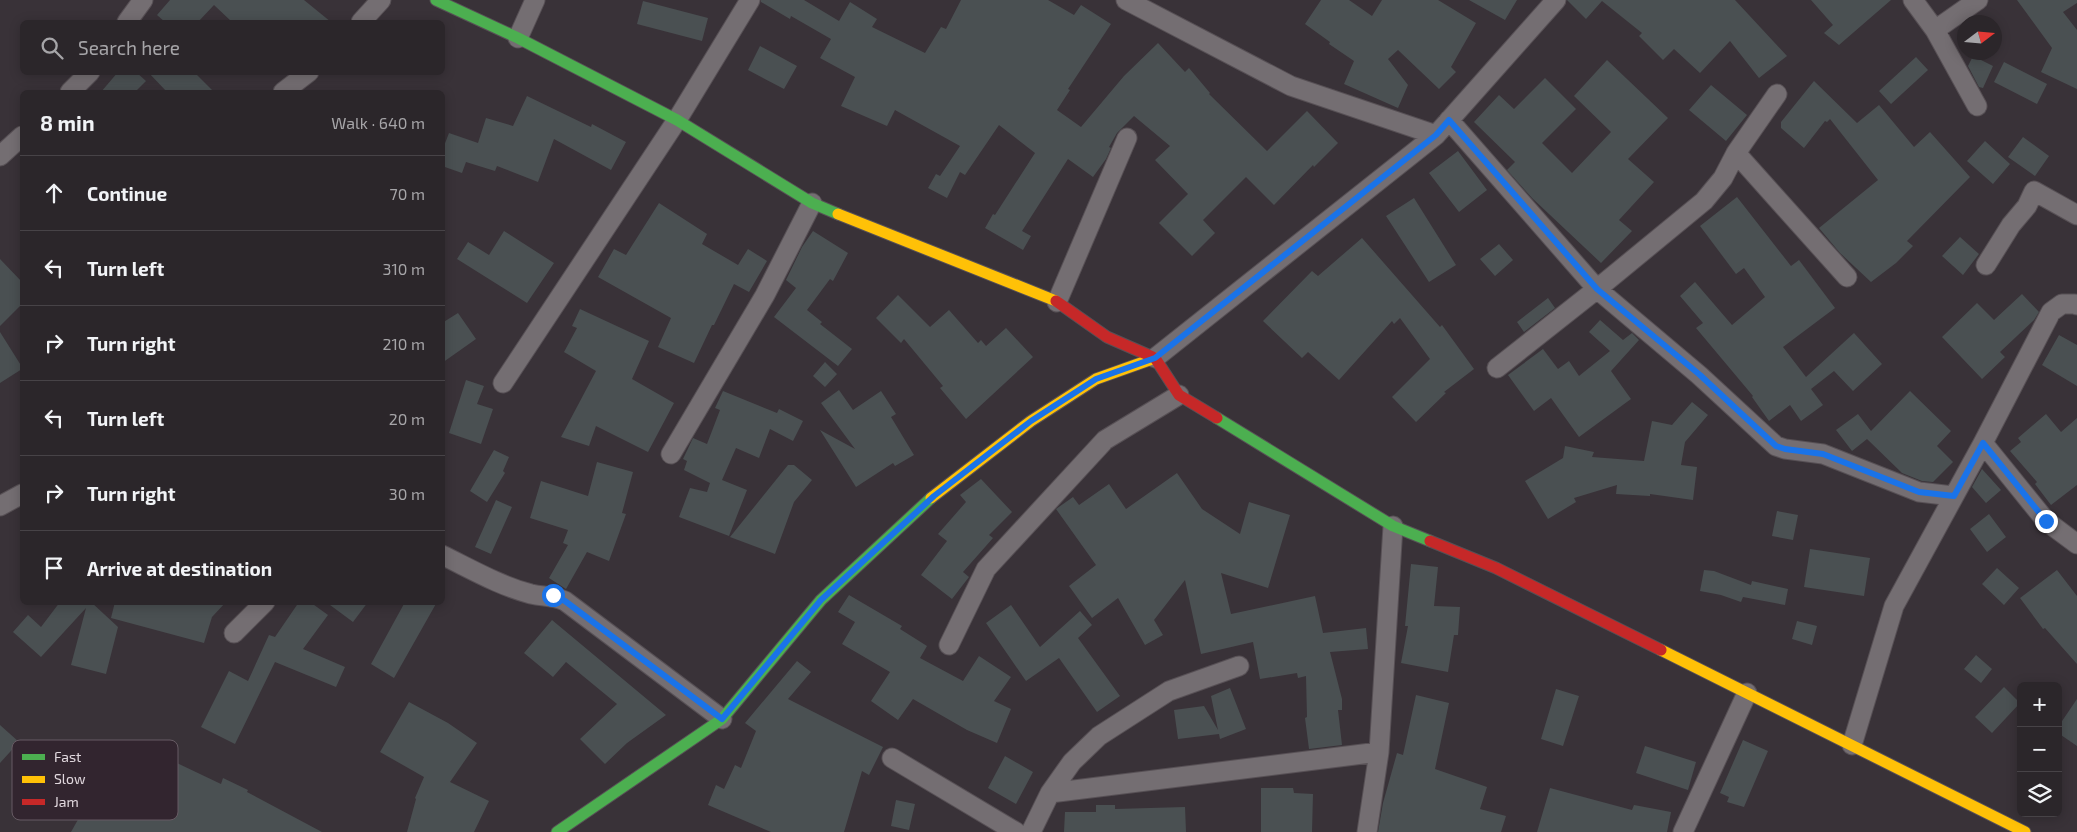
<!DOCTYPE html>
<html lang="en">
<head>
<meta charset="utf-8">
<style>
  body { margin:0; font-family:"Exo 2",sans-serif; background:#373236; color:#f1f3f6 }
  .controls { position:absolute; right:15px; bottom:15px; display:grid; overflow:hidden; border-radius:8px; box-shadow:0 2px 12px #0003 }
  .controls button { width:45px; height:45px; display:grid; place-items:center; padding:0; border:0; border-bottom:1px solid #474347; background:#2b262a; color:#f1f3f6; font:25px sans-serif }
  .compass { position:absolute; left:1957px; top:15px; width:45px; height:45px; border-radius:50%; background:#2b262a; box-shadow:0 2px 12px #0003; rotate:74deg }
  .stop { position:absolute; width:15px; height:15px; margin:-11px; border:4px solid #1a73e8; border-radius:50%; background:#fff }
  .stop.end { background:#1a73e8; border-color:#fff; box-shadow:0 1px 5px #0008 }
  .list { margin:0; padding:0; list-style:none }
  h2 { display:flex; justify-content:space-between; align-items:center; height:65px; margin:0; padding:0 20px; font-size:21px }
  h2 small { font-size:16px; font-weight:400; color:#a6a5a8 }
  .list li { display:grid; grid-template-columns:32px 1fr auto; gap:15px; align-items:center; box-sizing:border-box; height:75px; padding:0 20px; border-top:1px solid #474347 }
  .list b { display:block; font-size:19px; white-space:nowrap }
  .list em { font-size:16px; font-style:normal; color:#a6a5a8 }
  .icon { flex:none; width:28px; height:28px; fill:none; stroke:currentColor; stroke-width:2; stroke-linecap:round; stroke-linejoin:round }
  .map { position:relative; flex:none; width:2077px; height:832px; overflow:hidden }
  .search { position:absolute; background:#2b262a; box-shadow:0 2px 12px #0003; left:20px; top:20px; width:425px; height:55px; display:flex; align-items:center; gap:12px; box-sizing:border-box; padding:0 18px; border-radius:8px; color:#a6a5a8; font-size:19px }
  .panel { position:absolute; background:#2b262a; box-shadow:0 2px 12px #0003; left:20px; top:90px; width:425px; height:515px; border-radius:8px }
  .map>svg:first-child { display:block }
</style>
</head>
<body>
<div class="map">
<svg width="2077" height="832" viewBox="0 0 2077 832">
  <rect width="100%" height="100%" fill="#393238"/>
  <!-- building -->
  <path fill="#4a5052" d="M 170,0 L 304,0 L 331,22 L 232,22 L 214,5 L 198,22 L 165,22 L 157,15 Z
    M 761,0 L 804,0 L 839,21 L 850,2 L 877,19 L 872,27 L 925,53 L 941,27 L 946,29 L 961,0 L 1048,0 L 1074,15 L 1081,5 L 1111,24 L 1068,89 L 1070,90 L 1057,110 L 1081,127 L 1124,76 L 1158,43 L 1185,72 L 1189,68 L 1210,93 L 1209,94 L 1267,151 L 1307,111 L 1338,143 L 1314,167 L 1313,165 L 1274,205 L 1246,177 L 1203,220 L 1215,233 L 1192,256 L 1159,223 L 1188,194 L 1155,160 L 1170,146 L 1134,116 L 1117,133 L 1109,147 L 1111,148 L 1106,159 L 1093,177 L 1068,159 L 1022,231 L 1031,236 L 1023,250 L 985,228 L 993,214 L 995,215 L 1035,153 L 999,125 L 965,175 L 960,172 L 947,198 L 928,188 L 936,174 L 940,176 L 960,146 L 895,110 L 887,126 L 841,106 L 855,77 L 820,58 L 831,39 L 791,16 L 790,19 L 761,2 Z
    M 1321,0 L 1349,0 L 1372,16 L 1382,0 L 1438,0 L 1476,23 L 1451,67 L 1456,72 L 1439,89 L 1398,50 L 1388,59 L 1408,85 L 1398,108 L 1344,84 L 1354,61 L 1329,44 L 1330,42 L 1305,24 Z
    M 1469,0 L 1517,0 L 1505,20 Z
    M 1567,0 L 1735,0 L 1787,56 L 1759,78 L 1730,41 L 1700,73 L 1674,49 L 1663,60 L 1639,36 L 1642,33 L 1602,1 L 1586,19 Z
    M 1811,0 L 1891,0 L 1839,45 L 1824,33 L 1833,25 Z
    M 2017,0 L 2077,0 L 2077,3 L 2063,12 L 2077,30 L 2077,89 L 2041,72 L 2052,48 Z
    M 643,1 L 708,18 L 702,41 L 637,24 Z
    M 760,46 L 797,66 L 784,89 L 748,70 Z
    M 1973,56 L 1993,66 L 1983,88 L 1979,87 L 1968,66 Z
    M 1916,57 L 1928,70 L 1891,104 L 1879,91 Z
    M 1607,60 L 1668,118 L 1628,159 L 1654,182 L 1619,220 L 1632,231 L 1601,263 L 1532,198 L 1507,170 L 1515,162 L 1474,122 L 1499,95 L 1514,109 L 1545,78 L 1576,109 L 1542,143 L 1572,173 L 1611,132 L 1574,96 Z
    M 2004,62 L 2047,84 L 2037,104 L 1994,82 Z
    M 118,72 L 136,72 L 146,81 L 135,92 L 101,92 Z
    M 148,72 L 194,72 L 214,92 L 167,92 Z
    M 1814,81 L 1857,123 L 1879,105 L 1914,147 L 1930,132 L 1970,177 L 1907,241 L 1913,246 L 1896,263 L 1871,282 L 1840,253 L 1819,228 L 1878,180 L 1830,119 L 1827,122 L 1825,121 L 1804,148 L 1781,128 L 1781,122 Z
    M 1711,85 L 1747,115 L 1726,141 L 1689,110 Z
    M 527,96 L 591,127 L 592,124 L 626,142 L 611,170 L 554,139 L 538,182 L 497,166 L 495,171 L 466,162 L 462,173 L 442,166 L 442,151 L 449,133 L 478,143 L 486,118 L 513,126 Z
    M 2023,137 L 2049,156 L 2035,176 L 2008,157 Z
    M 1985,141 L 2010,164 L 1993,184 L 1967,161 Z
    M 1458,151 L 1487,190 L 1459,212 L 1429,173 Z
    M 1737,197 L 1791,266 L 1799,260 L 1835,308 L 1783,347 L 1806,377 L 1854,333 L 1882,364 L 1853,391 L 1834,371 L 1811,389 L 1823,405 L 1801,421 L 1790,405 L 1769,421 L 1752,397 L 1753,396 L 1696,328 L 1703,323 L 1680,296 L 1695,282 L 1732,325 L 1765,297 L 1744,268 L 1736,274 L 1700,226 Z
    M 1414,198 L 1456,265 L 1429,282 L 1386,216 Z
    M 659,203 L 707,234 L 702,244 L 738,265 L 748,249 L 767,261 L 749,292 L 734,284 L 714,325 L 712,325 L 694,363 L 658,347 L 671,318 L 598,277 L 614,249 L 626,255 Z
    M 504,231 L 554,263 L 527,303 L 457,259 L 468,242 L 489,255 Z
    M 813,231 L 848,253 L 833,281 L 830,279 L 807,310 L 822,322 L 820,324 L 852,349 L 838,366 L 774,317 L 796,288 L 786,280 L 802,247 Z
    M 1960,237 L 1979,254 L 1963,275 L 1942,256 Z
    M 1362,238 L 1440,327 L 1442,325 L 1474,369 L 1444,392 L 1446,393 L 1416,422 L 1392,397 L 1430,359 L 1400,318 L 1394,324 L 1392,321 L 1339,380 L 1308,352 L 1302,358 L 1263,321 L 1312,271 L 1318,276 Z
    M 1499,244 L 1513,260 L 1495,276 L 1480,259 Z
    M 0,259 L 22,282 L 22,304 L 0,326 Z
    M 2022,294 L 2039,312 L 2034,320 L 2000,352 L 2005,357 L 1982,379 L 1942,337 L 1977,303 L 1994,320 Z
    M 898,295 L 930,327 L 949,310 L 978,343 L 981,340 L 986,346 L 1006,328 L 1033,357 L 966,419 L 940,388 L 943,386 L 904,339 L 901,343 L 876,318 Z
    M 1548,298 L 1555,308 L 1524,332 L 1517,322 Z
    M 580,309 L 649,341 L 632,379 L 674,403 L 648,452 L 596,426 L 589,446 L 561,437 L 596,371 L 564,352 L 577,328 L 572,326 Z
    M 458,313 L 476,339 L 442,363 L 442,323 Z
    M 1600,320 L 1623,340 L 1632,333 L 1639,340 L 1611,371 L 1631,399 L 1579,437 L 1551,398 L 1534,411 L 1508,375 L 1543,349 L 1558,369 L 1569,361 L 1579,376 L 1610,351 L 1589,332 Z
    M 0,332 L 22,367 L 22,369 L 0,383 Z
    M 2059,335 L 2077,345 L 2077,386 L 2042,365 Z
    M 825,362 L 837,374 L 825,387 L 813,376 Z
    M 466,380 L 484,386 L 477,404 L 493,409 L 481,444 L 449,433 Z
    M 839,390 L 853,410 L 881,391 L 896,414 L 891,417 L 914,455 L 895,466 L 893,463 L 856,487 L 820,430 L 855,449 L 821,403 Z
    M 723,391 L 777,413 L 779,409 L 803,421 L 793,441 L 770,429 L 759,458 L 736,448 L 722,480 L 747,490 L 729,536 L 679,517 L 690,488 L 707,492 L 710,483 L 684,470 L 687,461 L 683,459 L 693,438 L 707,444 L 720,410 L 715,408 Z
    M 1910,391 L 1951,431 L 1937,446 L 1953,462 L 1933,482 L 1922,481 L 1902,473 L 1867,439 L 1852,451 L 1836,430 L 1858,414 L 1871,431 Z
    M 1692,402 L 1708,415 L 1685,442 L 1681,465 L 1697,467 L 1693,500 L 1650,494 L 1650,496 L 1616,494 L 1617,485 L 1574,498 L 1576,502 L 1548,519 L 1525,481 L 1563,458 L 1565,446 L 1594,452 L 1592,457 L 1644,461 L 1652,421 L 1672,425 Z
    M 2046,414 L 2061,432 L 2077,418 L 2077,485 L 2051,505 L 2035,484 L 2037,482 L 2010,451 L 2021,442 L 2018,438 Z
    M 494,450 L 509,457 L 503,471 L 505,473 L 487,502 L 470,491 Z
    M 597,462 L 633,472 L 622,513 L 626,514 L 609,561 L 587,552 L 566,589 L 549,578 L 568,545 L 563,543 L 568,530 L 530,518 L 541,481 L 588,496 Z
    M 788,465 L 794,465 L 812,480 L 794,502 L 775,554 L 730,537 Z
    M 1982,469 L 2001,490 L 1986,503 L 1972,487 Z
    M 1177,473 L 1202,509 L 1240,534 L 1249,502 L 1290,515 L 1268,588 L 1221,573 L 1231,614 L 1315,596 L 1323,633 L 1366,628 L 1368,649 L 1330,652 L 1342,699 L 1342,710 L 1338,710 L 1342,745 L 1309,749 L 1305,718 L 1307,717 L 1306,676 L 1298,678 L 1297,673 L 1260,679 L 1253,642 L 1201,654 L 1185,580 L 1154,620 L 1163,635 L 1145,645 L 1118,598 L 1092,618 L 1069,586 L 1096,565 L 1056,509 L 1073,497 L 1079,505 L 1109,484 L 1126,509 Z
    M 981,479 L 1012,512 L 989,535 L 993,538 L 963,572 L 969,577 L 952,599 L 921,575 L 947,541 L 938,534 L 966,502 L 960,495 Z
    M 496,500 L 512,507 L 491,554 L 475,547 Z
    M 1777,511 L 1798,515 L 1793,540 L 1772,536 Z
    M 1989,514 L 2006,537 L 1987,552 L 1970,529 Z
    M 1810,549 L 1870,558 L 1864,596 L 1804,587 Z
    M 1411,564 L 1438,567 L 1434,606 L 1460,607 L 1458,635 L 1454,635 L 1448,672 L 1401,663 L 1408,626 L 1405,626 Z
    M 1997,568 L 2019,588 L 2004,605 L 1982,584 Z
    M 1704,570 L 1714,571 L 1751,585 L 1752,581 L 1788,589 L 1785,605 L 1743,597 L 1741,602 L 1721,595 L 1700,591 Z
    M 2057,570 L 2077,596 L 2077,664 L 2045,628 L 2043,629 L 2020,598 Z
    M 849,595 L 902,626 L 900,629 L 927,646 L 920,658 L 963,681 L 979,656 L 1011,677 L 994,701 L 1011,709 L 997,743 L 967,730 L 913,699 L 898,720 L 871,701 L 890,672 L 842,644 L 855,622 L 838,612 Z
    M 60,602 L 91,602 L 118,627 L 106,674 L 71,665 L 86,608 L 41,657 L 13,632 L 28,615 L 41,627 Z
    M 115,602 L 226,602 L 212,617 L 204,643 L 111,618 Z
    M 299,602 L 310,602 L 328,615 L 303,649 L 345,667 L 336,687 L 275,662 L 235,744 L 201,727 L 229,671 L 248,681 L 269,635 L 275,637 Z
    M 326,602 L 368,602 L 353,622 Z
    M 405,602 L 437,602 L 394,678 L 371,664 Z
    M 1011,605 L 1040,647 L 1080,611 L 1092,625 L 1078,638 L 1120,696 L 1097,712 L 1059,658 L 1026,681 L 986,623 Z
    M 552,620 L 666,715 L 627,743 L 605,764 L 580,739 L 617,704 L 566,662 L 553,677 L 524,653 Z
    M 1797,621 L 1817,626 L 1812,645 L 1792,639 Z
    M 1976,655 L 1992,669 L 1981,683 L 1964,669 Z
    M 797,661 L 811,672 L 788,699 L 883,747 L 869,775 L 862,771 L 844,832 L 771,832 L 708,805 L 716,785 L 724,789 L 735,765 L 741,768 L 756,731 L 745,723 Z
    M 2004,687 L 2020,703 L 1992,733 L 1975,717 Z
    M 1230,688 L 1246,729 L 1220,739 L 1219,734 L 1178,739 L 1174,710 L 1204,706 L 1218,730 L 1211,696 Z
    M 1556,689 L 1579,696 L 1563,746 L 1541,739 Z
    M 1416,695 L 1449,703 L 1435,769 L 1487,787 L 1480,809 L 1506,816 L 1501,832 L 1378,832 L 1383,803 L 1397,753 L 1403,755 Z
    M 2077,699 L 2077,746 L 2058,733 L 2058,727 Z
    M 409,702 L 448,723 L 477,743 L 450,782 L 489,801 L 474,832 L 407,832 L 416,799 L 415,798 L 424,777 L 380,752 Z
    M 0,725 L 19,742 L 0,763 Z
    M 1743,740 L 1768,751 L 1744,807 L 1727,802 L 1729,797 L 1720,793 Z
    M 1645,746 L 1696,762 L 1688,790 L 1636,773 Z
    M 158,754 L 221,784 L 223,778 L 248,790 L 247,792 L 322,832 L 71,832 L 111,761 L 146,780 Z
    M 1005,756 L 1033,772 L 1016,804 L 988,788 Z
    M 1261,788 L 1293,788 L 1294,793 L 1313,794 L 1312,832 L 1261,832 Z
    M 1550,788 L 1632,810 L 1634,805 L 1671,812 L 1667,832 L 1537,832 Z
    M 896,800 L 915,804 L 909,830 L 891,826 Z
    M 1096,805 L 1115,805 L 1115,809 L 1185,807 L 1186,832 L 1064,832 L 1065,812 L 1096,812 Z"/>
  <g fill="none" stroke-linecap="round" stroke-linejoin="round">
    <!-- street casing -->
    <g stroke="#575055" stroke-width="21">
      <path id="street" d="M 1126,0 L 1291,86 L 1436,135
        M 1913,0 L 1935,30 L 1977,106
        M 127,22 L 143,0
        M 361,22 L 381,0
        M 1935,30 L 1978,0
        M 518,38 L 535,0
        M 70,92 L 90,72
        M 283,92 L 309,72
        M 1449,120 L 1597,289 L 1699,375 L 1776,446 L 1785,449 L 1823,454 L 1919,492 L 1953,496
        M 1736,153 L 1847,277
        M 0,156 L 22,136
        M 1986,265 L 2011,225 L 2027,206 L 2034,191 L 2077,215
        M 1057,302 L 1127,138
        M 1155,358 L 1436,135 L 1556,0
        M 1497,368 L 1597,289 L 1704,201 L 1723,178 L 1736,153 L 1777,94
        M 503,383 L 677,120 L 750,0
        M 1983,443 L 2046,521 L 2077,544
        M 671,454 L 765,295 L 812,203
        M 0,506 L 22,494
        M 442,555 C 471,569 500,586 531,594 C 544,597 552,595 565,601 L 722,719
        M 234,633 L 265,602
        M 949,645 L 986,569 L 1105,440 L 1179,395
        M 1852,745 L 1894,606 L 1983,443 L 2051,312 L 2062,304 L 2075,304 L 2077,305
        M 892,758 L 1016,832
        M 1050,793 L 1379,752
        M 1031,832 L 1050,793 L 1072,762 L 1099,736 L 1169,691 L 1239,666
        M 1367,832 L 1379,752 L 1393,526
        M 1683,832 L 1747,693"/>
    </g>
    <!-- fast casing -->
    <g stroke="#575055" stroke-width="13">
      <path id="fast" d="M 436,0 L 518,38 L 677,120 L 812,203 L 838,214
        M 1217,418 L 1393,526 L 1430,541
        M 557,832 L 722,719 L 821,600 L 931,498"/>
    </g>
    <!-- slow casing -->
    <g stroke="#575055" stroke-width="13">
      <path id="slow" d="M 838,214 L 1056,301
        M 931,498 L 1031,421 L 1096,379 L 1155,358
        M 1661,650 L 2025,832"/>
    </g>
    <!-- jam casing -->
    <g stroke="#575055" stroke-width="13">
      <path id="jam" d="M 1056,301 L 1107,337 L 1155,358 L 1179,395 L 1217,418
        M 1430,541 L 1496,568 L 1661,650"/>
    </g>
    <!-- street -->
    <use href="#street" stroke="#746e72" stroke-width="19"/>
    <!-- fast -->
    <use href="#fast" stroke="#4caf50" stroke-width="11"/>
    <!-- slow -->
    <use href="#slow" stroke="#ffc107" stroke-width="11"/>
    <!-- jam -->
    <use href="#jam" stroke="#c62828" stroke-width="11"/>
  </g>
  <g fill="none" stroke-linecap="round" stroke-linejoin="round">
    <!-- route -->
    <path stroke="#1a73e8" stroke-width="6" d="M 553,595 L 565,601 L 722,719 L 821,600 L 934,496 L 1031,421 L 1096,379 L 1155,358 L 1436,135 L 1449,120 L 1597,289 L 1700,375 L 1776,446 L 1785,449 L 1823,454 L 1919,492 L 1954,496 L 1983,443 L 2046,521"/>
  </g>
  <!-- legend -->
  <rect x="12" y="740" width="166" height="80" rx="8" fill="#32252f" stroke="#675b64" stroke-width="1"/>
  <rect x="22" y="754" width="23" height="6" fill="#4caf50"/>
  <rect x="22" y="776" width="23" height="7" fill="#ffc107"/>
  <rect x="22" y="799" width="23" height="6" fill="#c62828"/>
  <g font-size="14" fill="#e1d8de">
    <text x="54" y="762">Fast</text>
    <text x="54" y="784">Slow</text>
    <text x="54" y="807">Jam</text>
  </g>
</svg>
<div class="controls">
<button>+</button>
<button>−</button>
<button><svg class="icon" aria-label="layers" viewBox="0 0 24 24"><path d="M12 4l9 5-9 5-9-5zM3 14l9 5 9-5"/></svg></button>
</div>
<svg class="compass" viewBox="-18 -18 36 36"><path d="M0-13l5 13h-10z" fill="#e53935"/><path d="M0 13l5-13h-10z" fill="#a6a5a8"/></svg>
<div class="stop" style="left:553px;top:595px"></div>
<div class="stop end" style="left:2046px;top:521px"></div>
<div class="search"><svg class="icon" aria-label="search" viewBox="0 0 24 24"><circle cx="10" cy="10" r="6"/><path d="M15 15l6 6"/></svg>Search here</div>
<section class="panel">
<h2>8 min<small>Walk · 640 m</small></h2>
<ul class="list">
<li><svg class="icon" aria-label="ahead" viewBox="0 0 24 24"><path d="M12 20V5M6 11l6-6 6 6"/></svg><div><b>Continue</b></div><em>70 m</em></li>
<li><svg class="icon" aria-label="left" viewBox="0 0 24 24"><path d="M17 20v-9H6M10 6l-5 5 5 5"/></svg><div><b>Turn left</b></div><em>310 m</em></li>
<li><svg class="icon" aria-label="right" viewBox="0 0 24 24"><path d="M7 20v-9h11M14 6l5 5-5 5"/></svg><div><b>Turn right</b></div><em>210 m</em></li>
<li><svg class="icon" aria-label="left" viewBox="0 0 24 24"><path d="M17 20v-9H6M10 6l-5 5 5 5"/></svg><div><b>Turn left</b></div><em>20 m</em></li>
<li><svg class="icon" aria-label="right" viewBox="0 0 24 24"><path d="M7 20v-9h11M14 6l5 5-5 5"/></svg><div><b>Turn right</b></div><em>30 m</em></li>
<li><svg class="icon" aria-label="arrive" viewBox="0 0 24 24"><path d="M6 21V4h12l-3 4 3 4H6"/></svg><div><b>Arrive at destination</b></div></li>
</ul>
</section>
</div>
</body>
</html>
